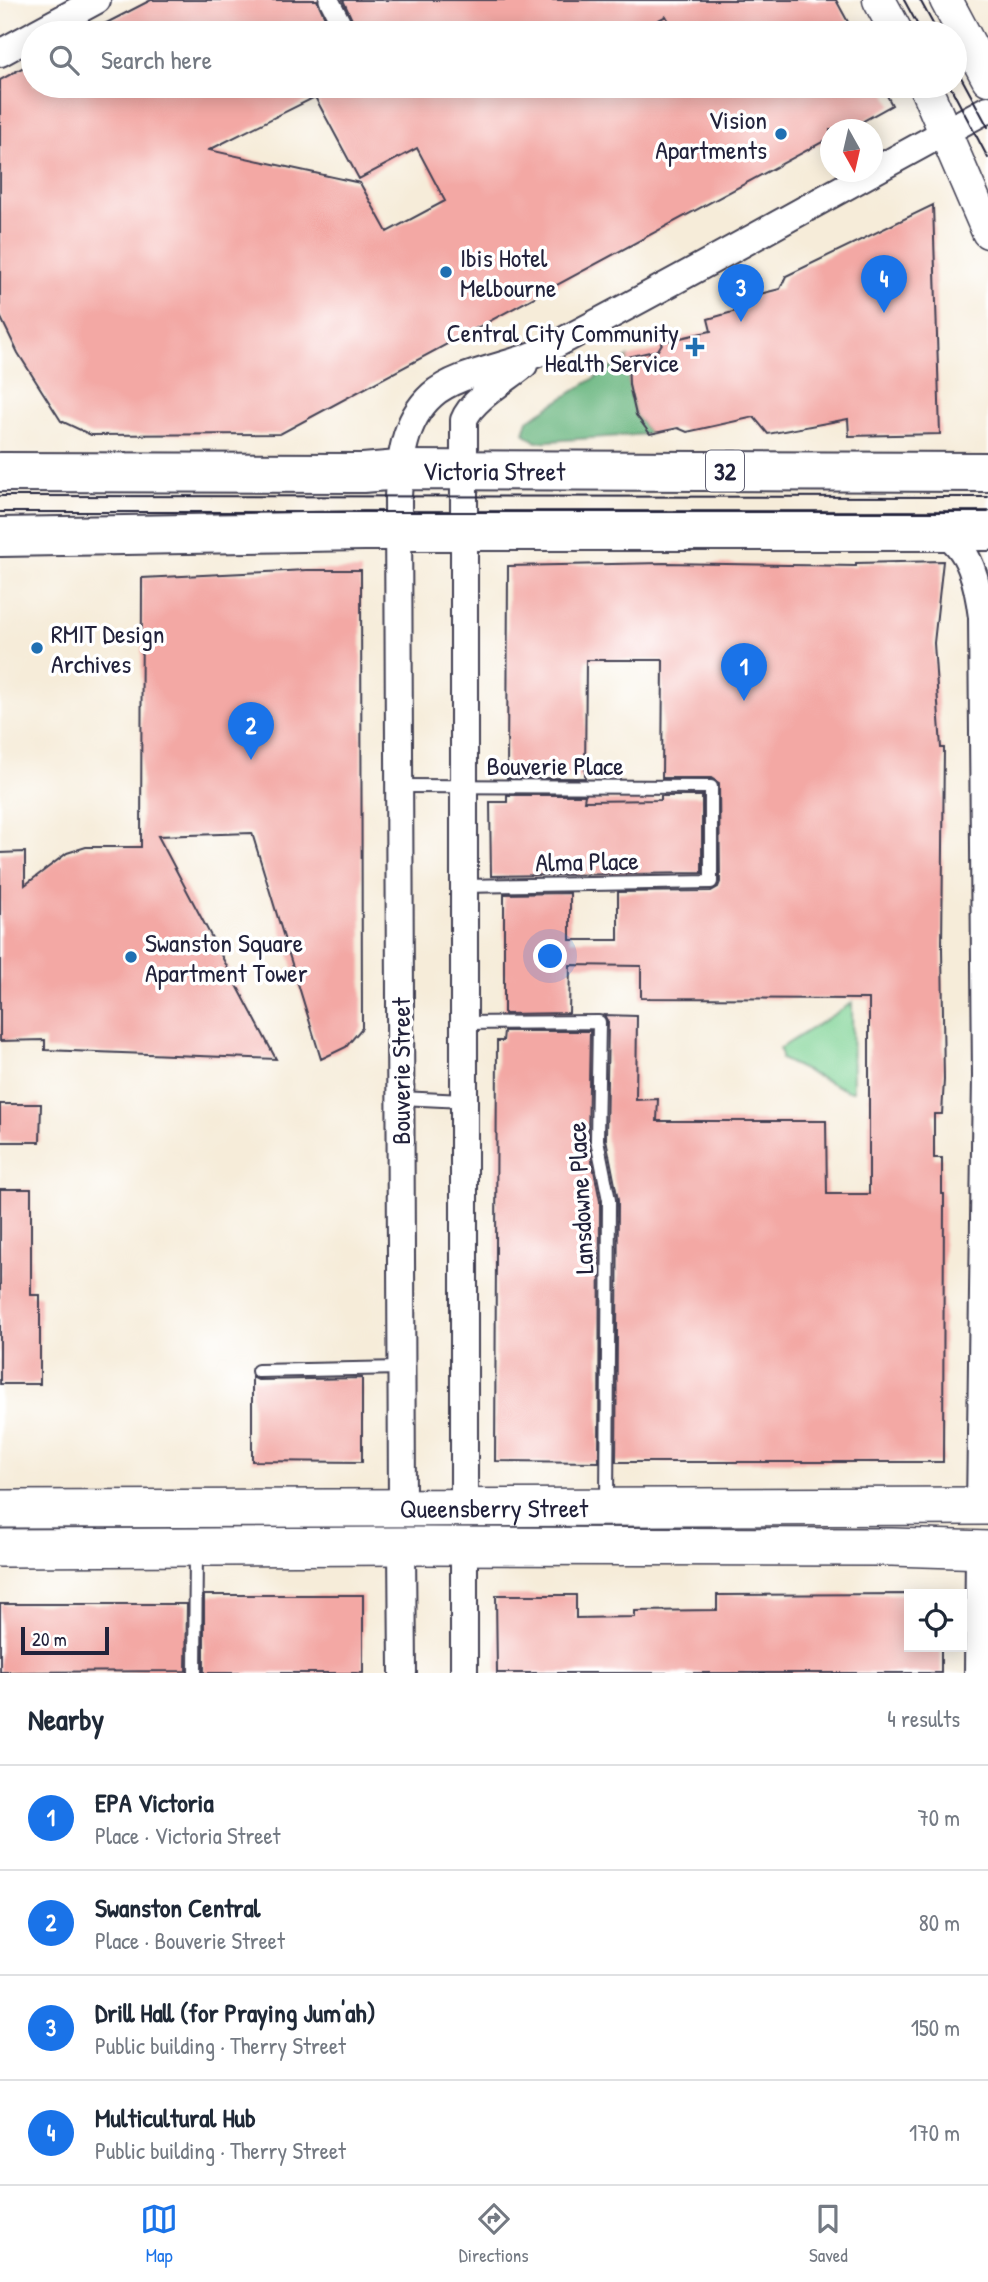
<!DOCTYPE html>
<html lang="en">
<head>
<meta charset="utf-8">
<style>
  body { margin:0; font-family:"Patrick Hand",sans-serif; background:#f2f2f3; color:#1f2937 }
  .controls { position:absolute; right:21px; bottom:21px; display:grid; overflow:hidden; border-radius:0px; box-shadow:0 4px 18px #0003 }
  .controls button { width:63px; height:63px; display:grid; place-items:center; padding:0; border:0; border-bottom:2px solid #e0e1e3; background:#fff; color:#1f2937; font:35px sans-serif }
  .compass { position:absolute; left:820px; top:119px; width:63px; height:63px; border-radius:50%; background:#fff; box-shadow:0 4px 18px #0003; rotate:172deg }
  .scale { position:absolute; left:21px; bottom:18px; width:88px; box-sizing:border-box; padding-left:7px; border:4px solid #22223b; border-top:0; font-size:19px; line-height:24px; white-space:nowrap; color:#22223b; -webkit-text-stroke:5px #fff; paint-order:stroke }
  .you { position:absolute; left:551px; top:957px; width:24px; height:24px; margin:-18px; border:5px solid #fff; border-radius:50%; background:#1a73e8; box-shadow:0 0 0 10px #1a73e833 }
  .badge { display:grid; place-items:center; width:46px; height:46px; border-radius:50%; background:#1a73e8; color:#fff; font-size:23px; font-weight:700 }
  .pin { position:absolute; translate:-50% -58px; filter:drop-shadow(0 2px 4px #0008) }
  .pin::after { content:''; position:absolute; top:37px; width:24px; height:21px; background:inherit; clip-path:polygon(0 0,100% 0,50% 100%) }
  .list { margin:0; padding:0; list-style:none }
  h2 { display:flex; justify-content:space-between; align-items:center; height:91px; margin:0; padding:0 28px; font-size:30px }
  h2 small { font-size:23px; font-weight:400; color:#747a83 }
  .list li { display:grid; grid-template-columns:46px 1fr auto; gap:21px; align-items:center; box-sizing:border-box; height:105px; padding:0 28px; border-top:2px solid #e0e1e3 }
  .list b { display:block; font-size:26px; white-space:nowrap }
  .list p { margin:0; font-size:23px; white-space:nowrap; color:#747a83 }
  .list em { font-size:23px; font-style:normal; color:#747a83 }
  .icon { flex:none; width:38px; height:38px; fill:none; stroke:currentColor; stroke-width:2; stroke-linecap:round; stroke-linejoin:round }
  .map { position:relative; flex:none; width:988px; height:1673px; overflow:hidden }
  .search { position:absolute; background:#fff; box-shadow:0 4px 18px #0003; left:21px; right:21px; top:21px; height:77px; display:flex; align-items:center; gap:18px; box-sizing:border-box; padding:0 24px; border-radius:38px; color:#747a83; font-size:26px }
  .sheet { height:511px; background:#fff }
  nav { display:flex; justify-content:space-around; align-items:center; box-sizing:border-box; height:98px; border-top:2px solid #e0e1e3; background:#fff; font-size:19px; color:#747a83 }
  nav a { display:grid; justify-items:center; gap:4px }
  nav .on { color:#1a73e8 }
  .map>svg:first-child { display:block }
</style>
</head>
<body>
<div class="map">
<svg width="988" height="1673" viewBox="0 0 988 1673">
  <rect width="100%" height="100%" fill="#fff"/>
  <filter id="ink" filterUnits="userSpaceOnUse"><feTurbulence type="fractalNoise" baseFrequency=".0143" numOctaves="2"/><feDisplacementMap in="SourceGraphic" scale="14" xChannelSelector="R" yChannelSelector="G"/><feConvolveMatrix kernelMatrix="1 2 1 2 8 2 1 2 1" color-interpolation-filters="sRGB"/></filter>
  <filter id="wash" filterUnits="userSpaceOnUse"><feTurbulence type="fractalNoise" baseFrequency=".00686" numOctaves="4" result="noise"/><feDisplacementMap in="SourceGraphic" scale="28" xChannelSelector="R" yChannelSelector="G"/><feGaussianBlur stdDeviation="1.57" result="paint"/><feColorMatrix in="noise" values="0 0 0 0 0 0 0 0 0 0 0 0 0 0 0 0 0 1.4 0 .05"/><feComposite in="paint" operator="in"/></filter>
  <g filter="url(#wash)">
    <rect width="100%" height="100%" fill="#f6ecd9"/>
    <!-- green -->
    <path fill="#7fd395" stroke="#507a68" stroke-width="2" d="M 852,1003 L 853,1091 L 848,1091 L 781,1059 L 781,1052 L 779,1049 Z"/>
    <!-- forest -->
    <path fill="#67b57e" stroke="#446c5c" stroke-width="2" d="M 628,357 L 629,385 L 636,415 L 650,434 L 536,442 L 524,433 L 528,420 Z"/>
    <g id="blocks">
      <!-- building -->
      <path fill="#f3a8a4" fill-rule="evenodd" d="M 151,0 L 317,0 L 332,33 L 87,33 Z
        M 343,0 L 836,0 L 854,33 L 676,33 L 666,16 L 634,33 L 358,33 Z
        M 33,62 L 33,86 L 882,86 L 892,105 L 847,130 L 830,130 L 830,138 L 280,434 L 91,435 L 61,421 L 18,353 L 0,316 L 0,80 ZM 315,97 L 359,179 L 417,148 L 445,201 L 387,232 L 360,183 L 209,150 Z
        M 933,205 L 940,434 L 849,436 L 848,419 L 768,434 L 754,417 L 687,432 L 678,428 L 650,434 L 636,415 L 629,385 L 628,357 L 658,350 L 663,342 L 711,331 L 708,319 L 747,308 L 756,295 L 780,289 L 786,276 Z
        M 943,561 L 934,643 L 941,748 L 944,748 L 942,948 L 944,1080 L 942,1114 L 934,1114 L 934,1158 L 942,1158 L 942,1194 L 944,1194 L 943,1462 L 616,1462 L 618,1200 L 606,1139 L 608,1022 L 604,1015 L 637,1016 L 636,1100 L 658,1099 L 657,1121 L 826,1121 L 827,1194 L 869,1194 L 869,999 L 641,998 L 641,966 L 570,965 L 569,1013 L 504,1014 L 504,894 L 570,893 L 570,940 L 618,940 L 618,892 L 711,891 L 718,887 L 720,882 L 719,783 L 711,778 L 662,778 L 663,660 L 586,660 L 585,778 L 507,778 L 508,566 L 664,563 L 856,566 L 856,563 Z
        M 307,570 L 361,570 L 362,1028 L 346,1047 L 321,1059 L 252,833 L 158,836 L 276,1059 L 45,1050 L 45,1040 L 0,1041 L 0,853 L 25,852 L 25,885 L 67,853 L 86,847 L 141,847 L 142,578 Z
        M 507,795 L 585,795 L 584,801 L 661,800 L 661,796 L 702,796 L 702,873 L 491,876 L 490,802 L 507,802 Z
        M 504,1031 L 590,1031 L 588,1140 L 600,1201 L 599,1462 L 495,1461 L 497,1041 L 503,1041 Z
        M 0,1104 L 41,1104 L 40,1142 L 0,1142 Z
        M 0,1189 L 31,1189 L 31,1295 L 40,1295 L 40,1384 L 0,1384 Z
        M 252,1377 L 258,1380 L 362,1378 L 362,1462 L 252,1461 Z
        M 909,1594 L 909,1647 L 941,1647 L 941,1673 L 497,1673 L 496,1595 L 576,1595 L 576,1618 L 635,1617 L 635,1611 L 717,1610 L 717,1595 Z
        M 204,1595 L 363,1595 L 363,1673 L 204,1673 Z
        M 0,1604 L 187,1604 L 186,1671 L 0,1672 Z"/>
    </g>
  </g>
  <g filter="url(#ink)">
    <use href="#blocks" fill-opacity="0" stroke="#424053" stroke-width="2"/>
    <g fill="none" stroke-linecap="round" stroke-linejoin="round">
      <!-- service casing -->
      <g stroke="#424053" stroke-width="16">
        <path id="service" d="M 399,786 L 711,787 L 711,882 L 463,886
          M 463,1023 L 599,1022 L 597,1140 L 609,1200 L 607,1504
          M 401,1098 L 463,1101
          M 258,1371 L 401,1368
          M 195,1673 L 196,1551"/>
      </g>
      <!-- pedestrian casing -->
      <g stroke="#424053" stroke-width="23">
        <path id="pedestrian" d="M 329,0 L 346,33"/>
      </g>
      <!-- minor casing -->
      <g stroke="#424053" stroke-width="30">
        <path id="minor" d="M 36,33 L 97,0
          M 0,53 L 33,35
          M 940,531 C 971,546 978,586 982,617 L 986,1076 L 980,1506
          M 464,1506 L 464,420 C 471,400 507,379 524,365
          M 402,1507 L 398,497 C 400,461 403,421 432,395 C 457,372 514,366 545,350 C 694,273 840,188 988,109
          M 402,1546 L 403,1673
          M 464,1673 L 464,1546
          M 978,1673 L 979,1549"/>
      </g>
      <!-- tertiary casing -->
      <g stroke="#424053" stroke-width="35">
        <path id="tertiary" d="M 879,0 L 897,33
          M 946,0 L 988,79
          M 925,86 L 988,232"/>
      </g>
      <!-- secondary casing -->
      <g stroke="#424053" stroke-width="40">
        <g id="secondary">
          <path id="s1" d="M 0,1509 L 988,1506"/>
          <path d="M 0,1548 L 402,1546 L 892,1547 L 988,1550"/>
        </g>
      </g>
      <!-- primary casing -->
      <g stroke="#424053" stroke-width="42">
        <g id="primary">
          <path id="s2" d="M 0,472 L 363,473 L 399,470 L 988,472"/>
          <path d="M 0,537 L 364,531 L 988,531"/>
        </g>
      </g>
      <!-- service -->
      <use href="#service" stroke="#fff" stroke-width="12"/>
      <!-- pedestrian -->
      <use href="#pedestrian" stroke="#fff" stroke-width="19"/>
      <!-- minor -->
      <use href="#minor" stroke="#fff" stroke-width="26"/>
      <!-- tertiary -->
      <use href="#tertiary" stroke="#fff" stroke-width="32"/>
      <!-- secondary -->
      <use href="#secondary" stroke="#fff" stroke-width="37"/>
      <!-- primary -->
      <use href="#primary" stroke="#fff" stroke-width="38"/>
      <!-- tram -->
      <path stroke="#22223b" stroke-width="2" d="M 904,0 L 922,33
        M 920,0 L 938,33
        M 955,66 L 988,127
        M 950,86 L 988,158
        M 0,496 L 988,497
        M 0,512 L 988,512"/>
    </g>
  </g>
  <!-- markers -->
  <g fill="#1f6fb2" stroke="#fff" stroke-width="2.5">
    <circle cx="781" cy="134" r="7"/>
    <circle cx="446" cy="272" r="7"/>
    <path d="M691.5 336.5h7v7h7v7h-7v7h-7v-7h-7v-7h7z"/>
    <circle cx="37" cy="648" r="7"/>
    <circle cx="131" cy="957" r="7"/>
  </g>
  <g text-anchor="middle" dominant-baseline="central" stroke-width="7" stroke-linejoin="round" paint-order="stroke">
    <!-- shield labels -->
    <rect fill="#fff" stroke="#646476" stroke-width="2" x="706" y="450.5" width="38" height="41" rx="5"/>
    <g font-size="24" font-weight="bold" fill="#22223b">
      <text x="725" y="471">32</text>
    </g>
    <!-- poi labels -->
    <g font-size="26" fill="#22223b" stroke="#fff" text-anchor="start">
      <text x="767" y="119" text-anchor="end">Vision<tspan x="767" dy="30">Apartments</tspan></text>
      <text x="460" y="257">Ibis Hotel<tspan x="460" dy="30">Melbourne</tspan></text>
      <text x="679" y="332" text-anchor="end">Central City Community<tspan x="679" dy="30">Health Service</tspan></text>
      <text x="51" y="633">RMIT Design<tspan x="51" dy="30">Archives</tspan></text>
      <text x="145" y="942">Swanston Square<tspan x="145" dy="30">Apartment Tower</tspan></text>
    </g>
    <!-- street labels -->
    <g font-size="26" fill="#22223b" stroke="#fff">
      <text stroke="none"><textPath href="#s2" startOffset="494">Victoria Street</textPath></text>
      <text x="555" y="765">Bouverie Place</text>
      <text transform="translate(587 861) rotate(-1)">Alma Place</text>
      <text transform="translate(400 1071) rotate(-90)">Bouverie Street</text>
      <text transform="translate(580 1198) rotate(-93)">Lansdowne Place</text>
      <text stroke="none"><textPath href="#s1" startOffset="494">Queensberry Street</textPath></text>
    </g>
  </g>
</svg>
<div class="controls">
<button><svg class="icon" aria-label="locate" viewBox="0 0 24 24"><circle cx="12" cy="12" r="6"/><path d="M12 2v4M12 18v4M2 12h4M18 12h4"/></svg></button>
</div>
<svg class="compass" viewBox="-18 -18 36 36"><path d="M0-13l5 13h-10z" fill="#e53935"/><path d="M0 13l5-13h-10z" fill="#747a83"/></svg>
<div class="scale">20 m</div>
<div class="you"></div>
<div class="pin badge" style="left:744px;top:701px">1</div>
<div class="pin badge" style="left:251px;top:760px">2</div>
<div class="pin badge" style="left:741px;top:322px">3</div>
<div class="pin badge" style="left:884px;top:313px">4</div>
<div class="search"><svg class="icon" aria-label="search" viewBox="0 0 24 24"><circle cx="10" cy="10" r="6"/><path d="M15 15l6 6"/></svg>Search here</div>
</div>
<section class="sheet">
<h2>Nearby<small>4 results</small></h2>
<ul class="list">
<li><span class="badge">1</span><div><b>EPA Victoria</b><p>Place · Victoria Street</p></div><em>70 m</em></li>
<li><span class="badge">2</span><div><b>Swanston Central</b><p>Place · Bouverie Street</p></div><em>80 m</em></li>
<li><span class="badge">3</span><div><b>Drill Hall (for Praying Jum'ah)</b><p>Public building · Therry Street</p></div><em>150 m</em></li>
<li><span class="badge">4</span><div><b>Multicultural Hub</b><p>Public building · Therry Street</p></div><em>170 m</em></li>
</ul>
</section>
<nav>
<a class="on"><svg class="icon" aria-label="map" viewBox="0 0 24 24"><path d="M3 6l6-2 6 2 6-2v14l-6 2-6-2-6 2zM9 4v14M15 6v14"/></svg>Map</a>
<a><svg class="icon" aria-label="directions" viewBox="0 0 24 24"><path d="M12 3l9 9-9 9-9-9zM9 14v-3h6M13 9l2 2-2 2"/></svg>Directions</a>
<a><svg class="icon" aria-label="saved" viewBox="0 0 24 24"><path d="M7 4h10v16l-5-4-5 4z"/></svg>Saved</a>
</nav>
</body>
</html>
